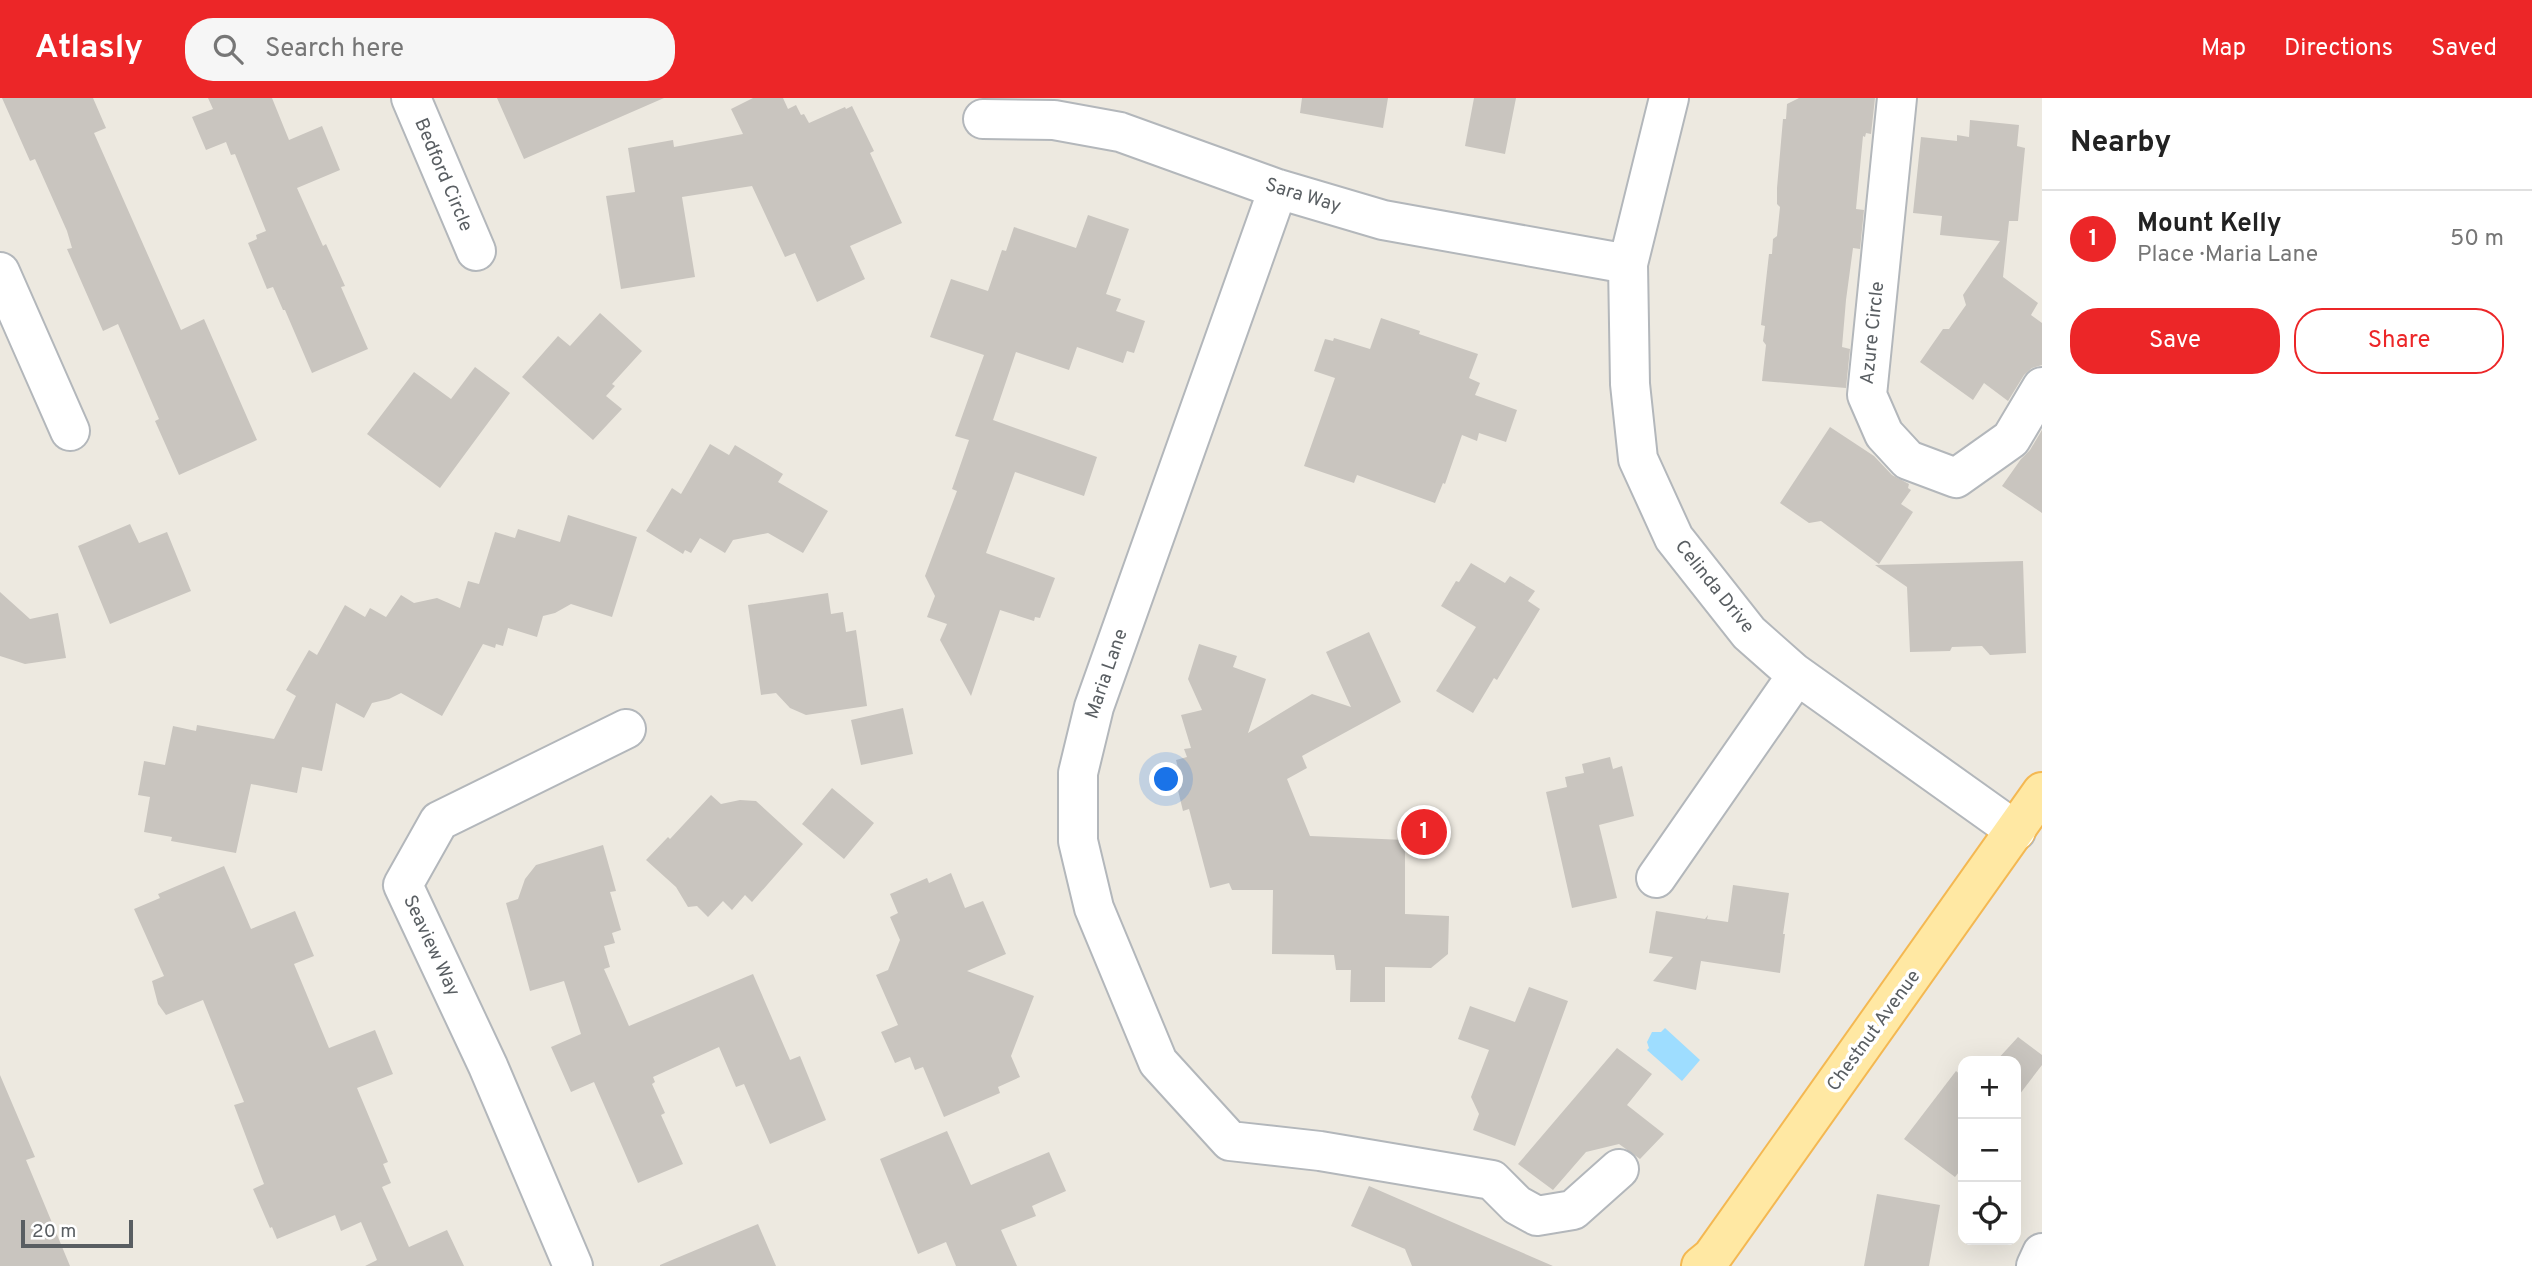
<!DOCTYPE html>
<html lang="en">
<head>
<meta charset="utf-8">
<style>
  body { margin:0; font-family:Overpass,sans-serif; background:#f6f6f6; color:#222 }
  .controls { position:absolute; right:21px; bottom:21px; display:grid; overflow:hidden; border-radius:14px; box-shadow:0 7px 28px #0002 }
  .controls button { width:63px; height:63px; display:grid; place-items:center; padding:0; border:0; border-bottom:2px solid #e0e0e0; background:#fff; color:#222; font:35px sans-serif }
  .scale { position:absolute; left:21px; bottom:18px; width:112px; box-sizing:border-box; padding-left:7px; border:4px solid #595e62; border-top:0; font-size:19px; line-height:24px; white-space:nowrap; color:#595e62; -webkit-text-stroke:5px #fff; paint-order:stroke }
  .you { position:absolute; left:1167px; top:682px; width:24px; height:24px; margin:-18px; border:5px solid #fff; border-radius:50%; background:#1a73e8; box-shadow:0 0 0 10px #1a73e833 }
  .badge { display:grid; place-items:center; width:46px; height:46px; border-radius:50%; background:#ec2628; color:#fff; font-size:23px; font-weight:700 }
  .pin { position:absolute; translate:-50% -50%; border:4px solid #fff; box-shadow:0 2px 7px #0006 }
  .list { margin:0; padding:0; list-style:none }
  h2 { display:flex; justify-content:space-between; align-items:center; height:91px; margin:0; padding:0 28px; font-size:30px }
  h2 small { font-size:23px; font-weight:400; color:#767676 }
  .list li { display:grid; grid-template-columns:46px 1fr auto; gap:21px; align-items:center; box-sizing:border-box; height:98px; padding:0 28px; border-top:2px solid #e0e0e0 }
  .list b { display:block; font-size:26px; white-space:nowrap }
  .list p { margin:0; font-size:23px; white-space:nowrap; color:#767676 }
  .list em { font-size:23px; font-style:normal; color:#767676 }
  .actions { display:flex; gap:14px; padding:21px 28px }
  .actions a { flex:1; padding:16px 0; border:2px solid #ec2628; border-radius:28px; text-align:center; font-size:24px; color:#ec2628 }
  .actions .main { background:#ec2628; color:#fff }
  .icon { flex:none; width:38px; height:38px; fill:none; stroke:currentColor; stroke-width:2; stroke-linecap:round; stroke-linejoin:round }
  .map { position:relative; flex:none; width:2042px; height:1168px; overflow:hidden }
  header { display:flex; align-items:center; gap:42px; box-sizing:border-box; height:98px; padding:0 35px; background:#ec2628; color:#fff }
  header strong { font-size:33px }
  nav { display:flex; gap:38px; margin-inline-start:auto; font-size:24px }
  .search { width:490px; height:63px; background:#f6f6f6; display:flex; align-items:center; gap:18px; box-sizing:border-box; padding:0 24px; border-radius:28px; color:#767676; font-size:26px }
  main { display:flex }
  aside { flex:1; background:#fff }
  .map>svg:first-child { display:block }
</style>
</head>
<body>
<header>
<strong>Atlasly</strong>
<div class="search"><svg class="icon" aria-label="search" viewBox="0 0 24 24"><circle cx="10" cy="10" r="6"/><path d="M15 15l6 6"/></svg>Search here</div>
<nav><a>Map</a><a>Directions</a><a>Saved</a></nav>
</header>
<main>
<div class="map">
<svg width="2042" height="1168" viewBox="0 0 2042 1168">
  <rect width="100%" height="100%" fill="#ede9e0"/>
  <!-- water -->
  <path fill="#9eddff" d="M 1665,930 L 1700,962 L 1682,983 L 1647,952 L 1649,950 L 1647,944 L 1652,934 L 1661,934 Z"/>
  <!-- building -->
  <path fill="#c9c5bf" d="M 2,0 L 93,0 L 106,30 L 94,35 L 181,232 L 204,221 L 257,342 L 179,377 L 155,323 L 159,321 L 118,226 L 103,233 L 67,151 L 72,150 L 67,133 L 35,61 L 30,63 Z
    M 208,0 L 272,0 L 289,42 L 322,28 L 340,72 L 297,90 L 323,148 L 326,146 L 345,188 L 341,189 L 368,251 L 312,275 L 285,212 L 283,212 L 273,189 L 267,191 L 248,145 L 257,141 L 256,137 L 266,133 L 235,56 L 231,57 L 226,44 L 206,52 L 192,19 L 213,11 Z
    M 497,0 L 664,0 L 524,61 Z
    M 753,0 L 783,0 L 788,11 L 796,7 L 801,17 L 804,16 L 809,25 L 845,9 L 846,11 L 852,8 L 874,53 L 870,55 L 902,125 L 850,148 L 865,181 L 817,204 L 795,155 L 785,159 L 752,88 L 682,99 L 695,179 L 621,191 L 606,98 L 635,94 L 628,50 L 673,42 L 674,49 L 743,36 L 731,11 Z
    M 1302,0 L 1388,0 L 1383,30 L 1300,15 Z
    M 1474,0 L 1516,0 L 1505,56 L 1465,48 Z
    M 1799,0 L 1875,0 L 1871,36 L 1866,35 L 1865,39 L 1863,38 L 1856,111 L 1864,112 L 1860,151 L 1853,150 L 1846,202 L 1842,249 L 1850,251 L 1846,290 L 1762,283 L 1766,247 L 1763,243 L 1765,228 L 1761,227 L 1769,156 L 1772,156 L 1773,141 L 1777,138 L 1780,109 L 1777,106 L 1777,90 L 1783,21 L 1786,21 L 1787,6 Z
    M 1970,22 L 2019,27 L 2017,48 L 2025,50 L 2018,123 L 2009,123 L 2003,179 L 2038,205 L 2031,217 L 2042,225 L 2042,267 L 2032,270 L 2024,277 L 2008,303 L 1984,285 L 1973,302 L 1920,264 L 1943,231 L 1949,231 L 1966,207 L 1963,197 L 2000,143 L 1940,137 L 1942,118 L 1913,115 L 1921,39 L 1957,43 L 1957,37 L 1969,39 Z
    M 1088,117 L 1129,131 L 1106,196 L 1121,201 L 1116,213 L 1145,223 L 1134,255 L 1127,253 L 1123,265 L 1077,249 L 1069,272 L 1016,254 L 993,322 L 1097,359 L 1084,398 L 1015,374 L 986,455 L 1055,480 L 1040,520 L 1035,519 L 1034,523 L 1000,512 L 971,598 L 940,542 L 947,526 L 927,519 L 935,498 L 925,478 L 957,393 L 952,391 L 969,342 L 955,338 L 984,257 L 930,239 L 951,181 L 988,193 L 1002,152 L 1006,153 L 1014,129 L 1076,150 Z
    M 600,215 L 642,253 L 612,286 L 615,288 L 606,298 L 622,311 L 593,342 L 522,279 L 558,238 L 570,248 Z
    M 1381,220 L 1420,233 L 1419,236 L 1478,256 L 1469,280 L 1480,285 L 1475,297 L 1517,312 L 1506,344 L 1479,335 L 1477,343 L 1462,337 L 1445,386 L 1443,385 L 1435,405 L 1357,377 L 1354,385 L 1304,368 L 1335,280 L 1314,273 L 1325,241 L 1333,243 L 1334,240 L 1370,251 Z
    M 475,269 L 510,295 L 440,390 L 367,336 L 414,274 L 451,301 Z
    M 1830,329 L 1874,358 L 1892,377 L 1909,386 L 1908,390 L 1911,392 L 1901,406 L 1913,414 L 1879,466 L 1821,423 L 1809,425 L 1780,405 Z
    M 2042,332 L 2042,415 L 2002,388 L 2021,361 L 2030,352 Z
    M 710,346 L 729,357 L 735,347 L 783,376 L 778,384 L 828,413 L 803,455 L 768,435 L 733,442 L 725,455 L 700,440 L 691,455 L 685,452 L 683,456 L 646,433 L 672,390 L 681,396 Z
    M 568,417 L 637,439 L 612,519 L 571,506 L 555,515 L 543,518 L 537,539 L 508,530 L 503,548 L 496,546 L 495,550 L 483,546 L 442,618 L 401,595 L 389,601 L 372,605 L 364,620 L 336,605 L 322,673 L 302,669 L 297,695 L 251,686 L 236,755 L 171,743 L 172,739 L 144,734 L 150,699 L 138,697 L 144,663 L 165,667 L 173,628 L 196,633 L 197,627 L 274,641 L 296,598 L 286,592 L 309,552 L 317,557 L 345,507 L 365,519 L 370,510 L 386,519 L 401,497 L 414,505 L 437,500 L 460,510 L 468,483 L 479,486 L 495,434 L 515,440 L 518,431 L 560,444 Z
    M 130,426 L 139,445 L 167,434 L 191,493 L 110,526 L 78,448 Z
    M 2023,463 L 2026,555 L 1990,557 L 1982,548 L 1952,549 L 1950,553 L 1910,554 L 1907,489 L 1875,467 Z
    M 1471,465 L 1505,485 L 1510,478 L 1535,493 L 1528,503 L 1540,511 L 1497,582 L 1494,580 L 1473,615 L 1436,593 L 1476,529 L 1441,508 L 1456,483 L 1459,484 Z
    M 0,494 L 30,521 L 58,515 L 66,560 L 25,566 L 0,558 Z
    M 828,495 L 831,516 L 843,514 L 846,534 L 856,532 L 867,608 L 806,617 L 790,610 L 776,595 L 761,597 L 748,507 Z
    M 1369,534 L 1401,604 L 1302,658 L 1307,670 L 1287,681 L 1310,738 L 1405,742 L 1405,816 L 1449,818 L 1448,856 L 1431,870 L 1385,869 L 1385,904 L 1350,904 L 1351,872 L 1336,872 L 1334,857 L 1272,856 L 1273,792 L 1232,792 L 1229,785 L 1210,790 L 1189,711 L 1183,713 L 1175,680 L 1180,678 L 1176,662 L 1187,659 L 1184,651 L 1191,650 L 1181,617 L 1202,612 L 1188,581 L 1199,546 L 1237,558 L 1233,569 L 1266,581 L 1248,635 L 1312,596 L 1351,609 L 1326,554 Z
    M 903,610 L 913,656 L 861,667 L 851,622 Z
    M 1610,659 L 1613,671 L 1622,668 L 1634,718 L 1599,727 L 1617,800 L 1572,810 L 1546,694 L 1567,689 L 1565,679 L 1584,675 L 1582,666 Z
    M 832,690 L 874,725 L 844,761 L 802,726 Z
    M 711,697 L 721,706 L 740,702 L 756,703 L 803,746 L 752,804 L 745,797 L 732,812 L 723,803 L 708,819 L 697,808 L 688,809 L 676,789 L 646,762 L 668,739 L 670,741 Z
    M 603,747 L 616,793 L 610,794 L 621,832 L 612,835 L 615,845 L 604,848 L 610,869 L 604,871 L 629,928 L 753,876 L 790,962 L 800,958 L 826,1022 L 770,1046 L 744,986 L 736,989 L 719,949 L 653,979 L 655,984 L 652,986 L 665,1015 L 661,1017 L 683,1066 L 638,1085 L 594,984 L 571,994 L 551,949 L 581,936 L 564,883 L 530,893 L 506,805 L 518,801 L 525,781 L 536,767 Z
    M 224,768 L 251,831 L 295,813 L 314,858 L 294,866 L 329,950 L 375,932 L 393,976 L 357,990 L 388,1064 L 383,1066 L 391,1085 L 382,1089 L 409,1149 L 447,1132 L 464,1168 L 365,1168 L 377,1162 L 361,1124 L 341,1133 L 335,1117 L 277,1141 L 272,1129 L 270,1130 L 253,1091 L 264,1086 L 234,1007 L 244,1004 L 203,902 L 166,917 L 158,906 L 152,883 L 164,878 L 134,811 L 160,800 L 158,796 Z
    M 951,775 L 965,810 L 983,803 L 1006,856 L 967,873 L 1034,898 L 1011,958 L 1020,979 L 998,989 L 1000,995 L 944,1019 L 923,969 L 915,972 L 910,959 L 895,965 L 881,934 L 898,927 L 876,877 L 888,872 L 900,842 L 890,819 L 898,815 L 890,796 L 927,780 L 929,785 Z
    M 1733,787 L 1789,795 L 1783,836 L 1785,836 L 1780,875 L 1701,863 L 1696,892 L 1653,883 L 1673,859 L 1649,855 L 1656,813 L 1705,821 L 1708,817 L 1707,821 L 1728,824 Z
    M 1529,889 L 1568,903 L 1515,1048 L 1473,1032 L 1479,1016 L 1471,999 L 1489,952 L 1458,941 L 1470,908 L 1515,924 Z
    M 2018,939 L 2042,957 L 2042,967 L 2016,1001 L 2016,963 L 1996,963 Z
    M 1617,950 L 1652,976 L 1627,1007 L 1664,1036 L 1640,1061 L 1619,1046 L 1586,1054 L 1553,1092 L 1518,1066 Z
    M 1956,973 L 1963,979 L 1963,1069 L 1955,1079 L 1904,1041 Z
    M 0,977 L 35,1059 L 26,1062 L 70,1168 L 0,1168 Z
    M 947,1033 L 971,1087 L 1049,1054 L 1066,1093 L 1032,1108 L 1036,1118 L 1001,1132 L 1017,1168 L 956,1168 L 946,1144 L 918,1156 L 880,1061 Z
    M 1369,1088 L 1553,1168 L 1412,1168 L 1405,1151 L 1351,1128 Z
    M 1877,1096 L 1940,1107 L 1929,1168 L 1864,1168 Z
    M 758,1126 L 776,1168 L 660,1168 L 660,1167 Z"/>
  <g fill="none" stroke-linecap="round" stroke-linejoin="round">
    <!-- minor casing -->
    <g stroke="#b3b7bb" stroke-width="42">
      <path id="minor" d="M 411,0 L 476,153
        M 1669,0 L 1628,166 L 1630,286 L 1638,361 L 1674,440 L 1749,535 L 1793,574 L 2016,733
        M 1897,0 L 1867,297 L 1884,336 L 1908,362 L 1956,380 L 2011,341 L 2042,289
        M 983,21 L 1054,22 L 1120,34 L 1278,91 L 1383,122 L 1628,166
        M 1278,91 L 1094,609 L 1078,675 L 1078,743 L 1094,810 L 1158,964 L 1230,1043 L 1320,1053 L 1492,1082 L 1517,1107 L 1537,1118 L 1573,1112 L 1619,1071
        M 0,174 L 70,333
        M 1656,780 L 1797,577
        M 573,1168 L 488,968 L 403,787 L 439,723 L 626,631
        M 2036,1168 L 2042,1155"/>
    </g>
    <!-- major casing -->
    <g stroke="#f4b852" stroke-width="42">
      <path id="major" d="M 1701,1168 L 1712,1159 L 2042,694"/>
    </g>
    <!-- minor -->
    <use href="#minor" stroke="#fff" stroke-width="38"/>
    <!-- major -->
    <use href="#major" stroke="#ffe8a3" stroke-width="38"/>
  </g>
  <g text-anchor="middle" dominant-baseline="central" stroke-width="7" stroke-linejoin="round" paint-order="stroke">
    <!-- street labels -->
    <g font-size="19" fill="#595e62" stroke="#fff">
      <text transform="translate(443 77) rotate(67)">Bedford Circle</text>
      <text transform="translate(1303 98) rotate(17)">Sara Way</text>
      <text transform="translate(1873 235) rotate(-84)">Azure Circle</text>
      <text transform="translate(1714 489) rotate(51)">Celinda Drive</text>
      <text transform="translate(1107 576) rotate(-71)">Maria Lane</text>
      <text transform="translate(431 848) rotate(65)">Seaview Way</text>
      <text transform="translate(1874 933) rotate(-54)">Chestnut Avenue</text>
    </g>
  </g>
</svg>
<div class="controls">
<button>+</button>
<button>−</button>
<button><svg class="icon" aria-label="locate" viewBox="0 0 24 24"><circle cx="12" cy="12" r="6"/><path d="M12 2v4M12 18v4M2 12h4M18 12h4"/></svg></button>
</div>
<div class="scale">20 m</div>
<div class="you"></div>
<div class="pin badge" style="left:1424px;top:734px">1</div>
</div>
<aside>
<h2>Nearby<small></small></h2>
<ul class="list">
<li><span class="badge">1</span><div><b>Mount Kelly</b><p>Place · Maria Lane</p></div><em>50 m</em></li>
</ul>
<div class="actions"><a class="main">Save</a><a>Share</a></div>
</aside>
</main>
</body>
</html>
